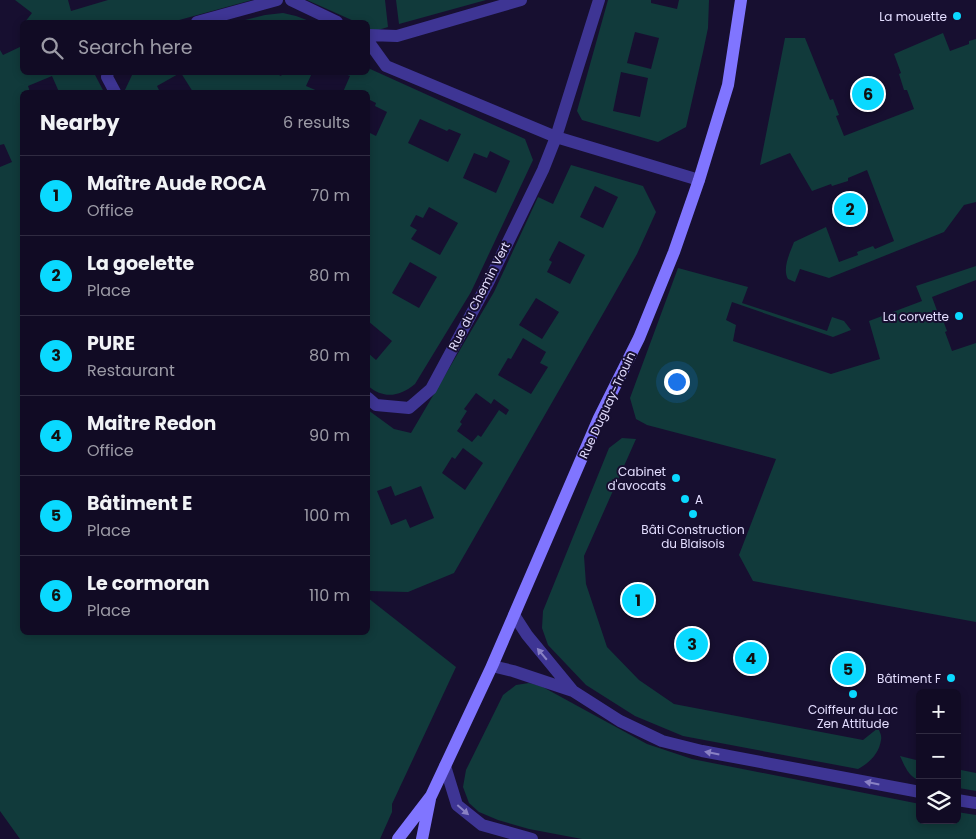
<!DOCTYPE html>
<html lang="en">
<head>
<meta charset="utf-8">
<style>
  body { margin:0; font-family:Poppins,sans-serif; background:#1a142c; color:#f1f3f6 }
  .controls { position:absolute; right:15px; bottom:15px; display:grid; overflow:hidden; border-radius:8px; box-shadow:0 2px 8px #0003 }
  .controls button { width:45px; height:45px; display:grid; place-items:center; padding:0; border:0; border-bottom:1px solid #302b41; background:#110b24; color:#f1f3f6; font:25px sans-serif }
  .you { position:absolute; left:676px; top:381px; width:18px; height:18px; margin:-12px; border:4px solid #fff; border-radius:50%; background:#1a73e8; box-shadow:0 0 0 8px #1a73e833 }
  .badge { display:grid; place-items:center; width:32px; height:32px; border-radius:50%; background:#0ad9ff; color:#111; font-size:16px; font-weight:700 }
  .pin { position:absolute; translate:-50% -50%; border:2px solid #fff; box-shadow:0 1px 5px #0006 }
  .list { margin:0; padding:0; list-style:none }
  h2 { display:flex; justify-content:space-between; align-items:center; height:65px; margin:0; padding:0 20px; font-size:21px }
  h2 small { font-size:16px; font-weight:400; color:#9c9ba6 }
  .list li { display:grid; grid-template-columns:32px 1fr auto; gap:15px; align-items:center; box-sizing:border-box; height:80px; padding:0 20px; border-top:1px solid #302b41 }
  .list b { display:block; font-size:19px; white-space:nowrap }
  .list p { margin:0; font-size:16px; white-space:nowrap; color:#9c9ba6 }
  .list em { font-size:16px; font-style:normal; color:#9c9ba6 }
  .icon { flex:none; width:28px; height:28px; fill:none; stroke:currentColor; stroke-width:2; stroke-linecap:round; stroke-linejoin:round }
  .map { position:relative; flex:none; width:976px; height:839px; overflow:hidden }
  .search { position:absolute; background:#110b24; box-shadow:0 2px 8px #0003; left:20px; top:20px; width:350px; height:55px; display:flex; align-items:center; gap:12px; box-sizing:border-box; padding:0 18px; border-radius:8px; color:#9c9ba6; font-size:19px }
  .panel { position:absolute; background:#110b24; box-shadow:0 2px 8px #0003; left:20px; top:90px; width:350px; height:545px; border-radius:8px }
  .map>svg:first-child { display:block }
</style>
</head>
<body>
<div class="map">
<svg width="976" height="839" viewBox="0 0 976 839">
  <rect width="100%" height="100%" fill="#170f30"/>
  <!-- green -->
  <path fill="#113a3b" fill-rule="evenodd" d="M 15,0 L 68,0 L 71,11 L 108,0 L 252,0 L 172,22 L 25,22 L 32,13 Z
    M 307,0 L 385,0 L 388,27 L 375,31 L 368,28 L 368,22 L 356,22 Z
    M 396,0 L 486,0 L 399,24 Z
    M 608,0 L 651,0 L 651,3 L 677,9 L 679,0 L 709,0 L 708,28 L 703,52 L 686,127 L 658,142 L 582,120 L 577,111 ZM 635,32 L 659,38 L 651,69 L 627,63 ZM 621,72 L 648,78 L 640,117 L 613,111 Z
    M 283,13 L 296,16 L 312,22 L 237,22 L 265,15 Z
    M 943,33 L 950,51 L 969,44 L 969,41 L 976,39 L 976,202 L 964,205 L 944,232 L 829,278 L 800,269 L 795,282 L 788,279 C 782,268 790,253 794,242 L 826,227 L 839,262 L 858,255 L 857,252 L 873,246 L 875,249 L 894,241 L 867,170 L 848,178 L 848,181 L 832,186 L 831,184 L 812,191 L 790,153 L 760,165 L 785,38 L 805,38 L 830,100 L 833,99 L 839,115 L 836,116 L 844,136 L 914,109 L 907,90 L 904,90 L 899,74 L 901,73 L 894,54 Z
    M 22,46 L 22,72 L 94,73 L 104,92 L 59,92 L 52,76 L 28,86 L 30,92 L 22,92 L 22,632 L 368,632 L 368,598 L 456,667 L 392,804 L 392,812 L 380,839 L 20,839 L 0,811 L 0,167 L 12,162 L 4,144 L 0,145 L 0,50 L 3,55 Z
    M 368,68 L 525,139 L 533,160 L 471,292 L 415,384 C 399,397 384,399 368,386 L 368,353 L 376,360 L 392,341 L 368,321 L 368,132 L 376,136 L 387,112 L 375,106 L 376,103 L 368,99 L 368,92 L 343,92 L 350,76 L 342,73 L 368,72 ZM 420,119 L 447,131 L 449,129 L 461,134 L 448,162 L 408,143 ZM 490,151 L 510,161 L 496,193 L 463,178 L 474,153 L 487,158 ZM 429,207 L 458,223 L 440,255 L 411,239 L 417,230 L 410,226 L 416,215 L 423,218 ZM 410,262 L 437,277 L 419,308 L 392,293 Z
    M 273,72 L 281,76 L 283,73 L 312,73 L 306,86 L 320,92 L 193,92 L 181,73 Z
    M 133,73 L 133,72 L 180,73 L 157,86 L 160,92 L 124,92 Z
    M 571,165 L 643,186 L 656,212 L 637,254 L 604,312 L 454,573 L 408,592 L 368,591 L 368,410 L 394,429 L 411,433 L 494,292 L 538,197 L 553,204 ZM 595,186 L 618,197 L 603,228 L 580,217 ZM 559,241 L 585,255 L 570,284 L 547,272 L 552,262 L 549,260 ZM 536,298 L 559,312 L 542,339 L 519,325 ZM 523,338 L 546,352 L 540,363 L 548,367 L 531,394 L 498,375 L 508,358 L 511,359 ZM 476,393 L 491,404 L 494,399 L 509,410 L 506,415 L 499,410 L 481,437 L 478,435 L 472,442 L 457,431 L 462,424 L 460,422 L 467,411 L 464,409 ZM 463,448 L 483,463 L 465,490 L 442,473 L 452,457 L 455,459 ZM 391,486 L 395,496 L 421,486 L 434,518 L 410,528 L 406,519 L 391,525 L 377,491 Z
    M 976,266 L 976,280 L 932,297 L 939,316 L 941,315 L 947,331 L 945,332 L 952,351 L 976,343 L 976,622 L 753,581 L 739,555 L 776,459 L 647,425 L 636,419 L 630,398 L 678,268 L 748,287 L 742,303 L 827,331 L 832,317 L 844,321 L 851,330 L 833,337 L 732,302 L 726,320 L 736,325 L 733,341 L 831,374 L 880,359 L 869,321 L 922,301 L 916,286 Z
    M 622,438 L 636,439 L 584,556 L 586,584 L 607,647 L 639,680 L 674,704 L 863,740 L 878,728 C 880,732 882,736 881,740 C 879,754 869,763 858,769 L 683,736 L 635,716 L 586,685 L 548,645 L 542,628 L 543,611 L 609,448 Z
    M 529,683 L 541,686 L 647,744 L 692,759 L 920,804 L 920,820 L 957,820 L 957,812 L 976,815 L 976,839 L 582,839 L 529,829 L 498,820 L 479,812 L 469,803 L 463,787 L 466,770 L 503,695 L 516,685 Z
    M 900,756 L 920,761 L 920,781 C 909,777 905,767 900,756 Z
    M 961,770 L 976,773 L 976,791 L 959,788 Z"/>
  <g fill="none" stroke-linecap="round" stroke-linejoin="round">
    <!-- minor -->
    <path stroke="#3e3594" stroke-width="12" d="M 291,0 L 337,22
      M 197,22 L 277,0
      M 368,35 L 397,36 L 521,0
      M 368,41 L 386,66 L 556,137 L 599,0
      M 108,72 L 107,77 L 115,92
      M 368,398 L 376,405 L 409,408 L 431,389 L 489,281 L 543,170 L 556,137 L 699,180"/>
    <!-- tertiary -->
    <path stroke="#3e3594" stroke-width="12" d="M 514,615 L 527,635 L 573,691
      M 492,666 L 513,671 L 573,691 L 620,721 L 662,741 L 702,751 L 920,792
      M 445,766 L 457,805 L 482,825 L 532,839
      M 957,800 L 976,803"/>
    <!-- secondary -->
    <path stroke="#8075ff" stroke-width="12" d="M 398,839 L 431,796 L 492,666 L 599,418 L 639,338 L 674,252 L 699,180 L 728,85 L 741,0
      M 422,839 L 430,799"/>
  </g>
  <!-- one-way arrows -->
  <defs><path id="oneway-solid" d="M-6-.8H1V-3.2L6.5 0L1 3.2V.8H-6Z" transform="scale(1.25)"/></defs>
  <g fill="#8981c4">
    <use href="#oneway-solid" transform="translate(542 654) rotate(-130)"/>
    <use href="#oneway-solid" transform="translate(712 753) rotate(-169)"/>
    <use href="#oneway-solid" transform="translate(872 783) rotate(-169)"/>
    <use href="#oneway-solid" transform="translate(463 810) rotate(41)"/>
  </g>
  <!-- markers -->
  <g fill="#0ad9ff" stroke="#170f30" stroke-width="2">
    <circle cx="957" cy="16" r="5"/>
    <circle cx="959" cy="316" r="5"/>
    <circle cx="676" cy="478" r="5"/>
    <circle cx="685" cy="499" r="5"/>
    <circle cx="693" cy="514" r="5"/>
    <circle cx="951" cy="678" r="5"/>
    <circle cx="853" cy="694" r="5"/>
  </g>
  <g text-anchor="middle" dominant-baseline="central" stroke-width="4" stroke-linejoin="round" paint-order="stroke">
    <!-- poi labels -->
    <g font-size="12" fill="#e4deff" stroke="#170f30" text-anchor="end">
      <text x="947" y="16">La mouette</text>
      <text x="949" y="316">La corvette</text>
      <text x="666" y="471">Cabinet<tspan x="666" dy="14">d'avocats</tspan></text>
      <text x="695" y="499" text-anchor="start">A</text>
      <text x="693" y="529" text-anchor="middle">Bâti Construction<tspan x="693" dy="14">du Blaisois</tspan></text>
      <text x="941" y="678">Bâtiment F</text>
      <text x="853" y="709" text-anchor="middle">Coiffeur du Lac<tspan x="853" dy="14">Zen Attitude</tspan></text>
    </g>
    <!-- street labels -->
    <g font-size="12" fill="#e4deff" stroke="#170f30">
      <text transform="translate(479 296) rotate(-63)">Rue du Chemin Vert</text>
      <text transform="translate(607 405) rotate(-65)">Rue Duguay-Trouin</text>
    </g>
  </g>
</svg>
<div class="controls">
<button>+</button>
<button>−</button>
<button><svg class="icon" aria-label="layers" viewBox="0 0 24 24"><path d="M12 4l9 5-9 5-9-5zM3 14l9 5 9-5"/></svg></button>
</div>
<div class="you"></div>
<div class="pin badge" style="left:638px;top:600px">1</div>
<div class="pin badge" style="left:850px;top:209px">2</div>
<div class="pin badge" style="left:692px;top:644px">3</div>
<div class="pin badge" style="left:751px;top:658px">4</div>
<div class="pin badge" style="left:848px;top:669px">5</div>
<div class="pin badge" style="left:868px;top:94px">6</div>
<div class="search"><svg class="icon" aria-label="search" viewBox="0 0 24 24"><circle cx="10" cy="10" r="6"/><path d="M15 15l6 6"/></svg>Search here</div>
<section class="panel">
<h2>Nearby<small>6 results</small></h2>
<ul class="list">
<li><span class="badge">1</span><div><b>Maître Aude ROCA</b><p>Office</p></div><em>70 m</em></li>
<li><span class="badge">2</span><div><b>La goelette</b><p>Place</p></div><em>80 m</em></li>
<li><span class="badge">3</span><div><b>PURE</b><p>Restaurant</p></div><em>80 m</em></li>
<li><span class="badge">4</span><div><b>Maitre Redon</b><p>Office</p></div><em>90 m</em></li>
<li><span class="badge">5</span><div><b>Bâtiment E</b><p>Place</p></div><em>100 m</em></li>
<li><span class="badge">6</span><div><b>Le cormoran</b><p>Place</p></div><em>110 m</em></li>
</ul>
</section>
</div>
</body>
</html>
